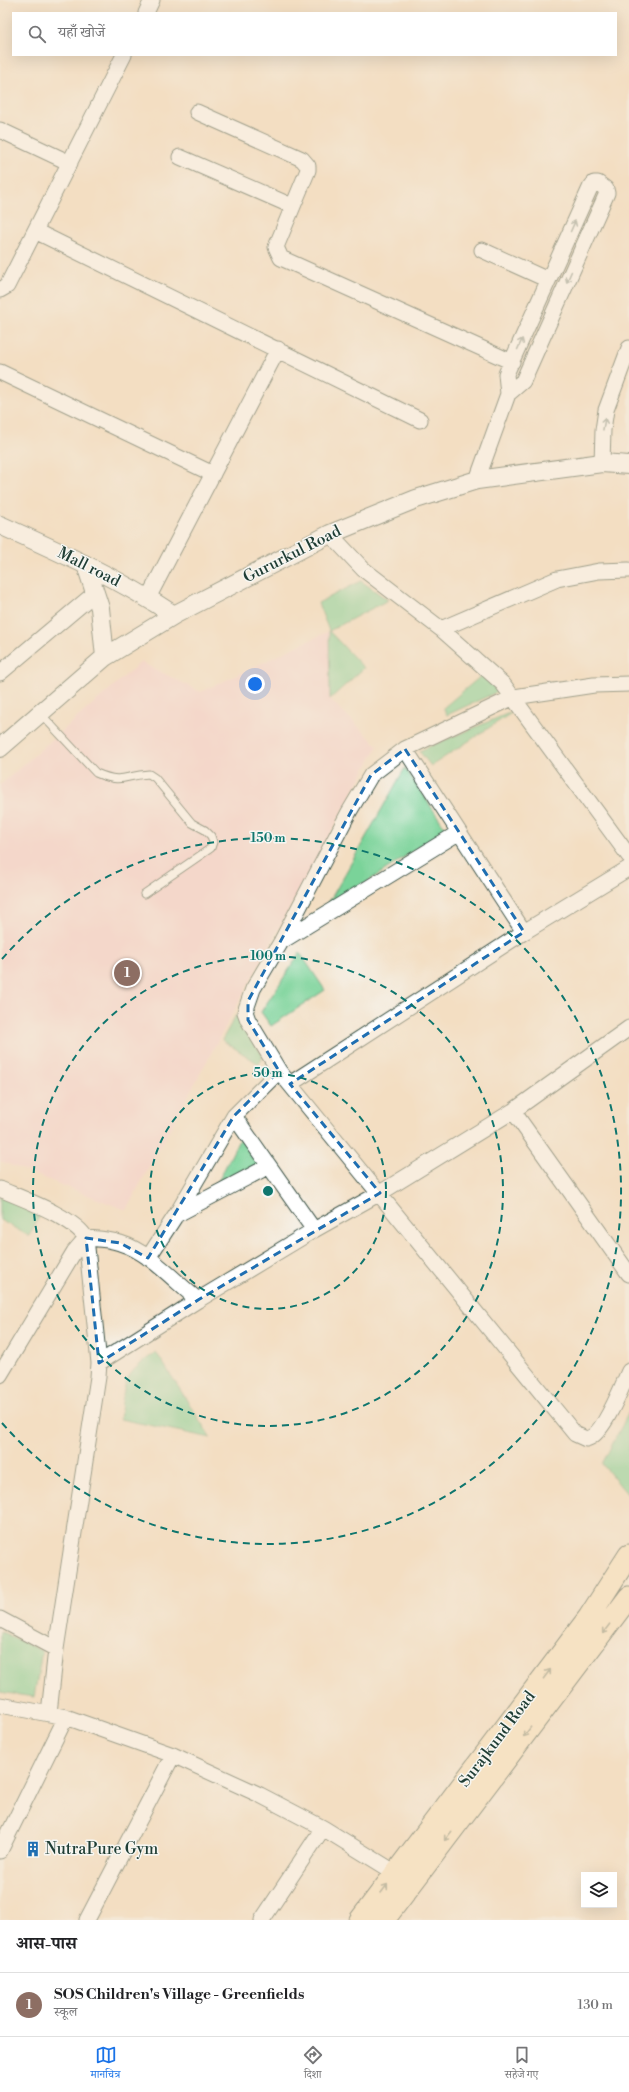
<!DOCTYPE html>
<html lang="hi">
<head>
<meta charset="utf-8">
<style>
  body { margin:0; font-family:"Libre Bodoni","Noto Serif Devanagari",serif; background:#f6f6f6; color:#202124 }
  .controls { position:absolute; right:12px; bottom:12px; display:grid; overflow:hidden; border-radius:0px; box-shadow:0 4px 16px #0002 }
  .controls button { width:36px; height:36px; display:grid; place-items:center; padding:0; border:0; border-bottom:1px solid #e0e0e0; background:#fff; color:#202124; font:20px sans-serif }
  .you { position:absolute; left:255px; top:684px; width:14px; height:14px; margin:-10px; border:3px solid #fff; border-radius:50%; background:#1a73e8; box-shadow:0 0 0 6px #1a73e833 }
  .badge { display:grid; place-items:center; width:26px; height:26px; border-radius:50%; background:#1a73e8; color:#fff; font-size:13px; font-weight:700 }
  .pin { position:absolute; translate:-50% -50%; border:2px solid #fff; box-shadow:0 1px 4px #0006 }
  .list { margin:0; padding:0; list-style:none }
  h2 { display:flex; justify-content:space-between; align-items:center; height:52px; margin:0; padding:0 16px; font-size:17px }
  h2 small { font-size:13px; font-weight:400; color:#757577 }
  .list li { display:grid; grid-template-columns:26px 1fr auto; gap:12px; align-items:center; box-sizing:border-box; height:64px; padding:0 16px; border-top:1px solid #e0e0e0 }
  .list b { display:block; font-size:15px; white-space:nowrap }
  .list p { margin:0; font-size:13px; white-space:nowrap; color:#757577 }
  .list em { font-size:13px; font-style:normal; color:#757577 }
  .icon { flex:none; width:22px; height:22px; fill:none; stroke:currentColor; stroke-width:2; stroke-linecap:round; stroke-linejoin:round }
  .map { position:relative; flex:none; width:629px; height:1920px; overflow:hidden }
  .search { position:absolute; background:#fff; box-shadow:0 4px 16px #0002; left:12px; right:12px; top:12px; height:44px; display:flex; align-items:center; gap:10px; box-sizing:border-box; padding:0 14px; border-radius:0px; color:#757577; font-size:15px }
  .sheet { height:116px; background:#fff }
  nav { display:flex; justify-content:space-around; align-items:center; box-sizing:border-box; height:56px; border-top:1px solid #e0e0e0; background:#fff; font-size:11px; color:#757577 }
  nav a { display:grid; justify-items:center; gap:2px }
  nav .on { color:#1a73e8 }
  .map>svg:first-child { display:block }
</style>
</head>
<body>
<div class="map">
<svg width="629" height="1920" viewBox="0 0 629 1920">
  <rect width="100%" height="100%" fill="#f6f6f2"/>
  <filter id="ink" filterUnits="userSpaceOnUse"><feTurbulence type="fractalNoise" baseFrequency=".025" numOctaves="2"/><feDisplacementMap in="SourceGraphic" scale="8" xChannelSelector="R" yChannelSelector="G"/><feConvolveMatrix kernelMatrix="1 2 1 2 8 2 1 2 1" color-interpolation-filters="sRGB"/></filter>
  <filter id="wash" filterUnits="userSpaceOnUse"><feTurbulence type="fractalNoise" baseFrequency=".012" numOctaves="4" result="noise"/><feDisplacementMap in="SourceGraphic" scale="16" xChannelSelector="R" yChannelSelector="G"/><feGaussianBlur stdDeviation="0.9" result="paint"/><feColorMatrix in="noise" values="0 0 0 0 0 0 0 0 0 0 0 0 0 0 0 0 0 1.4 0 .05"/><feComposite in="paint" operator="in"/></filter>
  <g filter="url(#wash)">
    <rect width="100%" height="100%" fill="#f3dec2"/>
    <!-- built -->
    <path fill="#f7cfd2" d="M 329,631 L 330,699 L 378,746 L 126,1210 L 0,1161 L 0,785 L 141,662 L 201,692 Z"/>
    <!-- green -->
    <path fill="#7ad399" stroke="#4c8866" d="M 361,581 L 388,600 L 329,631 L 364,668 L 330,699 L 329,631 L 318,603 Z
      M 482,675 L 499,691 L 447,715 L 443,708 Z
      M 516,710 L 431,766 L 419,751 Z
      M 405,768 L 446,829 L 324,911 Z
      M 300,953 L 325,990 L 271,1026 L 261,1012 Z
      M 236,1015 L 263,1056 L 259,1064 L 222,1040 Z
      M 242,1134 L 264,1162 L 214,1190 Z
      M 0,1196 L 41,1213 L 29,1236 L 0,1220 Z
      M 156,1352 L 211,1438 L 120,1419 C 125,1380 122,1376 156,1352 Z
      M 629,1412 L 629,1496 L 602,1464 Z
      M 0,1631 L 42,1651 L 34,1697 L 0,1692 Z"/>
  </g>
  <g filter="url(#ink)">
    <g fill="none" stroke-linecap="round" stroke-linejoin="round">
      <!-- service casing -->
      <g stroke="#3f5549" stroke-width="9">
        <path id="service" d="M 40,713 L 96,773 C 124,785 124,775 149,774 L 155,778 L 192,823 L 205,830 L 211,836 L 213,842 L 211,848 L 144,894"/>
      </g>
      <!-- minor casing -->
      <g stroke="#3f5549" stroke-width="17">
        <path id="minor" d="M 146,13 L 152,0
          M 197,112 L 302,159 L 308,166 L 308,170 L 276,247 L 281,258 L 512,362
          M 0,130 L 70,163
          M 180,157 L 292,206
          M 35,231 L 420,420
          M 482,250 L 548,280
          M 0,290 L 7,286 L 124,55
          M 0,372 L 213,474
          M 602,463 L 603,430 L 606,410 L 629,348
          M 477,480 L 508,394 L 506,374 L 590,188 L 594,183 L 598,183 L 606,189 L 607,193 L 523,381 L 508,394
          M 330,534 L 363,569 L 441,629 L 503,684 L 629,856
          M 148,598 L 278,349
          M 441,629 L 557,579 L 599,571 L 629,570
          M 0,673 L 95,593
          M 629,684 L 594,685 L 514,697 L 405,749 L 371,775 L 349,812 L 281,942 L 253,989 L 245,1012 L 248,1020 L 279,1071 L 575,1434 L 586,1439 C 603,1437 622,1386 629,1371
          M 405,749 L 524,932
          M 282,941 L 458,833
          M 290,1084 L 524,932 L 629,868
          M 513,1111 L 629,1274
          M 234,1116 L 314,1230
          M 0,1189 C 23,1199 74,1217 86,1238 L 99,1363 L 98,1377 L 56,1649 L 49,1713
          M 176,1215 L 269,1166
          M 148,1258 L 176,1215 L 234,1116 L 279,1071
          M 99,1363 L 198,1300 L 314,1230 L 380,1193 L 513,1111 L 629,1028
          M 0,1375 L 74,1252 L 86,1238 C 98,1239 109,1239 120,1243 C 150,1252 174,1281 198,1300
          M 0,1619 L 56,1649
          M 0,1705 L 66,1717 L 173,1755 L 260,1795 L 323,1828 L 404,1878
          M 0,1851 L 66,1717
          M 87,1920 L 173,1755
          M 262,1920 L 323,1828"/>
      </g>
      <!-- tertiary casing -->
      <g stroke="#3f5549" stroke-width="20">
        <path id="tertiary" d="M 0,525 C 60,552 120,579 174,615
          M 86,565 L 100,608 L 105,657
          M 0,748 L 105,657 L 174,615 L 330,534 L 416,499 L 477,480 L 602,463 L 629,465"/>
      </g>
      <!-- secondary casing -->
      <g stroke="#3f5549" stroke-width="23">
        <path id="secondary" d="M 360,1920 L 589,1617 L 629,1555
          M 384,1920 L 629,1597"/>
      </g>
      <!-- service -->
      <use href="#service" stroke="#fff" stroke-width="7"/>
      <!-- minor -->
      <use href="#minor" stroke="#fff" stroke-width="15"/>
      <!-- tertiary -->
      <use href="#tertiary" stroke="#fff" stroke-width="18"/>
      <!-- secondary -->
      <use href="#secondary" stroke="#fbe6c3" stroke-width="21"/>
    </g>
    <!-- one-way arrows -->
    <defs><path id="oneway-shaft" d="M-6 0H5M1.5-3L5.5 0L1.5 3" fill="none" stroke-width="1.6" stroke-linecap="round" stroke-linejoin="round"/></defs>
    <g stroke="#8f9e9a">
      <use href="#oneway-shaft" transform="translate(573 226) rotate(-66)"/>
      <use href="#oneway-shaft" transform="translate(569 277) rotate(114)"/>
      <use href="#oneway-shaft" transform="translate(520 344) rotate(-66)"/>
      <use href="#oneway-shaft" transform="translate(604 424) rotate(-80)"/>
    </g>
    <g stroke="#8d927c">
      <use href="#oneway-shaft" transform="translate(606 1629) rotate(127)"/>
      <use href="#oneway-shaft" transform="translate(547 1674) rotate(-53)"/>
      <use href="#oneway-shaft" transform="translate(527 1732) rotate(127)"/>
      <use href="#oneway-shaft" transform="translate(448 1836) rotate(128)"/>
      <use href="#oneway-shaft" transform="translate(384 1889) rotate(-53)"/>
    </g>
  </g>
  <!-- marked area -->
  <path d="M0 0H629V1920H0ZM 405,749 L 524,932 L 290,1084 L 380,1193 L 198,1300 L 99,1363 L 86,1238 L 120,1243 L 148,1258 L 234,1116 L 279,1071 L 248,1020 L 248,1001 L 371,775 Z" fill="#f3dec2" fill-opacity=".55" fill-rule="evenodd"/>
  <path fill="none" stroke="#1f6fb2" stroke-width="3" stroke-dasharray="8 5" stroke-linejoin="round" d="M 405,749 L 524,932 L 290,1084 L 380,1193 L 198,1300 L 99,1363 L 86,1238 L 120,1243 L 148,1258 L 234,1116 L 279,1071 L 248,1020 L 248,1001 L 371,775 Z"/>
  <!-- distance rings -->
  <g fill="none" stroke="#0f766e" stroke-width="2" stroke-dasharray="7 5">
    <circle cx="268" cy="1191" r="118"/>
    <circle cx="268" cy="1191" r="235"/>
    <path d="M2 959A353 353 0 1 1 2 1423"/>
  </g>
  <!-- icons -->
  <defs>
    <g id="building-bare" transform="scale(1.2)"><path d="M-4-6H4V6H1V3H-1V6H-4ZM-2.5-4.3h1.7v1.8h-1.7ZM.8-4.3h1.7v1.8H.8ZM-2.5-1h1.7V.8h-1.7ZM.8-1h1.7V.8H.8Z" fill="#1f6fb2" stroke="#f6f6f2" stroke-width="2.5" paint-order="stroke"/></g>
  </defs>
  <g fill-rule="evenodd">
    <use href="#building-bare" x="33" y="1849"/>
  </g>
  <g text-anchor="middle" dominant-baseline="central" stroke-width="3" stroke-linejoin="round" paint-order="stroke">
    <!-- street labels -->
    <g font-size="16" fill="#1f3d34" stroke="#f6f6f2">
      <text transform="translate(292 554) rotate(-27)">Gururkul Road</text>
      <text transform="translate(89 567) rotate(27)">Mall road</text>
      <text transform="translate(497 1739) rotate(-53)">Surajkund Road</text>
    </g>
    <!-- poi labels -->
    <g font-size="16" fill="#1f3d34" stroke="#f6f6f2" text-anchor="start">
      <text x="45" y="1849">NutraPure Gym</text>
    </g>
  </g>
  <circle cx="268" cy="1191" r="6" fill="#0f766e" stroke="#f6f6f2" stroke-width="2"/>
  <g font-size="12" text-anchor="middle" font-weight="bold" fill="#0f766e" stroke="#f6f6f2" stroke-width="3" stroke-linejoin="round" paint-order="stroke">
    <text x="268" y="842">150 m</text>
    <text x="268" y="960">100 m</text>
    <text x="268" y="1077">50 m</text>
  </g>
</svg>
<div class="controls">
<button><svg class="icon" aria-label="layers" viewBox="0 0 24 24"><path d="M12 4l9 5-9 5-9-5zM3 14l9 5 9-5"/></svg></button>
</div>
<div class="you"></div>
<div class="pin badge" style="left:127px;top:973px;background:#8d6e63">1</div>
<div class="search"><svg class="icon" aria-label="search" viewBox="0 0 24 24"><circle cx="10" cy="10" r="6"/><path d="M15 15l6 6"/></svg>यहाँ खोजें</div>
</div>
<section class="sheet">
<h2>आस-पास<small></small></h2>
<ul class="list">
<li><span class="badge" style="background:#8d6e63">1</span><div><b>SOS Children's Village - Greenfields</b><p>स्कूल</p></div><em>130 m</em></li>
</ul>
</section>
<nav>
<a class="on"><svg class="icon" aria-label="map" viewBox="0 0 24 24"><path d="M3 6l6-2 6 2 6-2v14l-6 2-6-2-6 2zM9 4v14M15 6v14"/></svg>मानचित्र</a>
<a><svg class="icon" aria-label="directions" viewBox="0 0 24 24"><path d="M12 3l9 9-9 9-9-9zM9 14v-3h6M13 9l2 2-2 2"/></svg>दिशा</a>
<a><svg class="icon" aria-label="saved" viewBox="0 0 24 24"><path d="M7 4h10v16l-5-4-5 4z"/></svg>सहेजे गए</a>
</nav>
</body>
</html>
